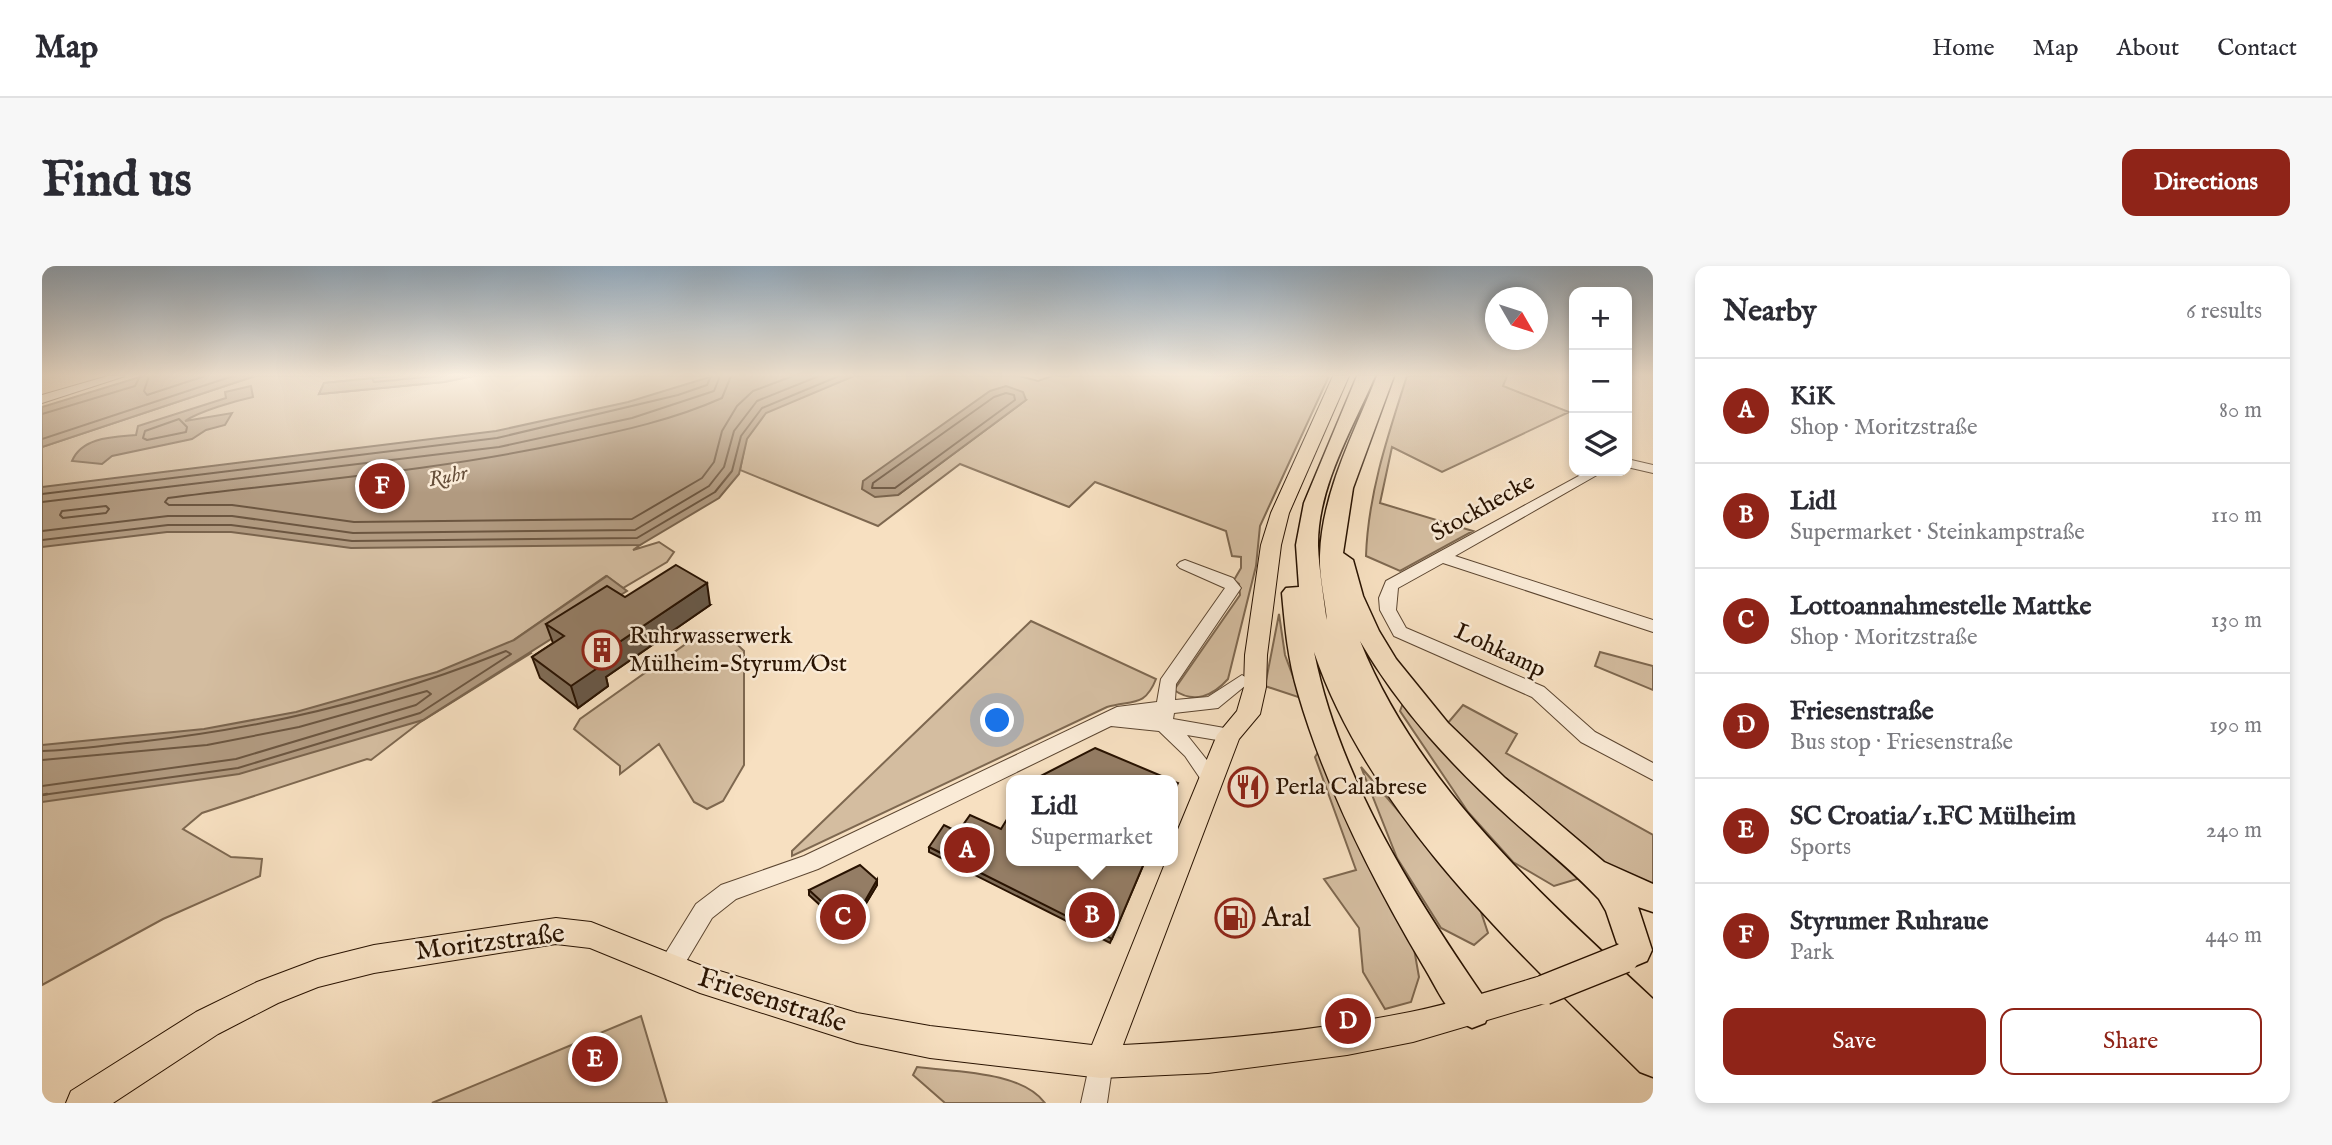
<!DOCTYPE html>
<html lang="en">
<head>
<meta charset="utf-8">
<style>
  body { margin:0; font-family:"IM FELL English",serif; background:#f7f7f7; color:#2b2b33 }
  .controls { position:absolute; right:21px; top:21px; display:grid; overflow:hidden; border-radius:14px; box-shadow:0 4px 10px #0003 }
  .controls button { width:63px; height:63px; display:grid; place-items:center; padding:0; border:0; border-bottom:2px solid #e1e1e2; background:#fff; color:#2b2b33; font:35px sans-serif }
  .compass { position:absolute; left:1443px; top:21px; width:63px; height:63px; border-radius:50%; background:#fff; box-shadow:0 4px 10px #0003; rotate:129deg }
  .you { position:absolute; left:956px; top:455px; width:24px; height:24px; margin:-18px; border:5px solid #fff; border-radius:50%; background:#1a73e8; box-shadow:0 0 0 10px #1a73e833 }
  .badge { display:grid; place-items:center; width:46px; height:46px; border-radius:50%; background:#8f2418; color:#fff; font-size:23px; font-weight:700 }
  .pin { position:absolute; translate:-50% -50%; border:4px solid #fff; box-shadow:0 2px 7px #0006 }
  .popup { position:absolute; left:964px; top:509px; width:172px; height:91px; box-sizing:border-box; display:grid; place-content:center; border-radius:14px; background:#fff; filter:drop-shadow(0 2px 5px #0005); font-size:23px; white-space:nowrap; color:#7c7c81 }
  .popup b { font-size:26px; color:#2b2b33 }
  .popup::after { content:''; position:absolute; left:50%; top:100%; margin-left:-14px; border:14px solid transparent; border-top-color:#fff }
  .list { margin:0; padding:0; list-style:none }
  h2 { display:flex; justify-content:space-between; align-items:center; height:91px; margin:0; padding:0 28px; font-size:30px }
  h2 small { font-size:23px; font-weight:400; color:#7c7c81 }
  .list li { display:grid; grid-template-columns:46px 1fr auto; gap:21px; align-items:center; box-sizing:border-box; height:105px; padding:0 28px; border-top:2px solid #e1e1e2 }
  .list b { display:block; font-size:26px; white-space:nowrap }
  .list p { margin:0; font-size:23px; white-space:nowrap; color:#7c7c81 }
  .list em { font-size:23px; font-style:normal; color:#7c7c81 }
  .actions { display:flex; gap:14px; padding:21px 28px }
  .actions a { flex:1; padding:16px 0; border:2px solid #8f2418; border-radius:14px; text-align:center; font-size:24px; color:#8f2418 }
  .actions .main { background:#8f2418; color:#fff }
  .icon { flex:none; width:38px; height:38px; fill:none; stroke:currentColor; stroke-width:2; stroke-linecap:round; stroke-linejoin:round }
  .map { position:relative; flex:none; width:1611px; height:837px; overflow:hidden; border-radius:14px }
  header { display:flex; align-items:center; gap:42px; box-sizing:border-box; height:98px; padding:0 35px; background:#fff; border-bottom:2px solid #e1e1e2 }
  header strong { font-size:33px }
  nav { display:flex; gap:38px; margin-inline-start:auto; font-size:24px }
  .intro { display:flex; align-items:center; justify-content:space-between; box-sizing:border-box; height:168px; padding:0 42px }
  h1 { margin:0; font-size:49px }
  .button { padding:18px 32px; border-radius:14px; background:#8f2418; color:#fff; font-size:24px; font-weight:700 }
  main { display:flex; gap:42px; padding:0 42px }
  aside { flex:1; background:#fff; border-radius:14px; box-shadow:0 4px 10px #0003 }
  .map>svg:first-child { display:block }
</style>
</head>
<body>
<header>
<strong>Map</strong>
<nav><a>Home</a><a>Map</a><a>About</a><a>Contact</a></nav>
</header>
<div class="intro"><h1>Find us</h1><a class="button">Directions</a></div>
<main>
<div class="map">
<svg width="1611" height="837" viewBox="0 0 1611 837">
  <rect width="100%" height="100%" fill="#f7e0c1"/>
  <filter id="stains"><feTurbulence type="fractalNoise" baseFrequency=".00286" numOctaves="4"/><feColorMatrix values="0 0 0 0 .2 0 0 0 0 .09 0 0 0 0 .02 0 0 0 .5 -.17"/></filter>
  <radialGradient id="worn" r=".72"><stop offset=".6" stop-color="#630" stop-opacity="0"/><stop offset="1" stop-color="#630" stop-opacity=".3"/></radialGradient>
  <!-- green -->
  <path fill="#d4bda0" stroke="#7e6850" stroke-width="2" fill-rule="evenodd" d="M 213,110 L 352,110 L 282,117 L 277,128 L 402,116 L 431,110 L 977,110 L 996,115 L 1010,110 L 1287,110 L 1218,260 L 1214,300 L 1186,413 C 1171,430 1152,438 1132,424 L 1198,329 L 1197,318 L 1192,314 L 1199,302 L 1199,291 L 1190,290 L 1184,265 L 1053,216 L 1027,241 L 918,198 L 836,260 L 698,204 L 702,184 L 592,279 L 598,279 L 591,284 L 617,276 L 632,286 L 625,296 L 581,322 L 564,310 L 473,373 L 489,387 L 377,457 L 329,494 L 325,493 L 160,547 L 141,563 L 189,591 L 220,593 L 218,610 L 121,653 L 0,719 L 0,181 ZM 949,125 L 984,134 L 856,229 L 926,144 Z
    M 1365,110 L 1465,110 L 1461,120 L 1527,146 L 1400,206 L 1350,181 L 1338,237 L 1431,265 L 1358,305 L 1324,290 C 1326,228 1346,169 1365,110 Z
    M 1237,348 L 1243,389 L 1259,432 L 1223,420 Z
    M 989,355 L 1114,413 C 1103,441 1091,434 1065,441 L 750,590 L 750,585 Z
    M 666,366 C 683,368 690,373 702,385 L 702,499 L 681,535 L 665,543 L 652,536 L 617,478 L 578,508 L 578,500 L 532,463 L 538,453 L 655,370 Z
    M 1558,386 L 1611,400 L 1611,424 L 1553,400 Z
    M 1363,432 L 1545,610 L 1512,620 L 1471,596 L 1426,546 L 1358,445 Z
    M 1421,439 L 1475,468 L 1464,487 L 1611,569 L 1611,623 L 1591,618 L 1482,536 L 1405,458 Z
    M 1278,483 L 1371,677 L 1377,711 L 1369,736 L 1343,743 L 1321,706 L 1317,662 L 1282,613 L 1314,604 L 1273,491 Z
    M 1319,501 L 1437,640 L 1446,667 L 1432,679 L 1399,662 L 1355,592 Z
    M 599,750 L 625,837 L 390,837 Z
    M 875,801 C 914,806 979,805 1003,837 L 903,837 L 871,809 Z"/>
  <!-- water -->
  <path fill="#b19a80" stroke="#7a644d" stroke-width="2" d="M 101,110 L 213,110 L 0,181 L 0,141 Z
    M 352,110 L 431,110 L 402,116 L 277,128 L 282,117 Z
    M 671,110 L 812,110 L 724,147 L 705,173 L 697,208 L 677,232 L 598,279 L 309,282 L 189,266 L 125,266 L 0,281 L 0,221 L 454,165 L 586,136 Z
    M 209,120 L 211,131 C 193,135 158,145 143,155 L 190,147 L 183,159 L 164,164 L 150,173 L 70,190 L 60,198 L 30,195 C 40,171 71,171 94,169 L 96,160 L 184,132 L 183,126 Z
    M 964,120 L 981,126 L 984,134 L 856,229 L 833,231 L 820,223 L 821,215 L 948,125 Z
    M 565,310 L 585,325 L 381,454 L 197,508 L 0,536 L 0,479 L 162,463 L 254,446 L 395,406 L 472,374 Z"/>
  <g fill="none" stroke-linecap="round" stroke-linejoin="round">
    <!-- shore-far1 -->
    <path stroke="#6c5640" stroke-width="2" d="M 107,110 L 102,125 L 105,129 L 163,110
      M 329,110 L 332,116 L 395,110
      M 689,110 L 680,132 C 631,154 579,165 527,176 C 395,205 260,215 126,232 L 123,236 L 127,239 L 190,239 L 312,256 L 590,253 L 660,212 L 672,196 L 680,165 L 695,140 L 711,125 L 751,110
      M 964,127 L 972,129 L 973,134 L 853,222 L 830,222 L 831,217 L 952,131 Z
      M 0,148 L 93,120 L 98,110
      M 137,153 L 145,161 L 144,166 L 105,174 L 101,172 L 103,165 Z
      M 0,173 L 191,110
      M 0,228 L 455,172 L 636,129 L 665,119 L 669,110
      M 0,236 L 457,181 L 590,152 L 672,125 L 678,110
      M 64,240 L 67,243 L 64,247 L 21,252 L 18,249 L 20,245 Z
      M 0,265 L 126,250 L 190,250 L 311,267 L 593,264 L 667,220 L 682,201 L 692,165 L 715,135 L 777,110
      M 0,274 L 126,259 L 189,259 L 310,275 L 595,272 L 673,226 L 690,205 L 699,170 L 720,142 L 797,110
      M 0,485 C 32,484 64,479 96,476 C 224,462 345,433 464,385 L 469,388 L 378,447 L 196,502 L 0,529
      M 0,494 L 165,479 L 257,461 L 385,425 L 389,428 L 374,439 L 194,493 L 0,520"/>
    <!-- shore -->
    <path stroke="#6c5640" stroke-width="2.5" d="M 0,529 L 5,528"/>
    <!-- minor casing -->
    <g stroke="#5c4631" stroke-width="2">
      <path id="minor" d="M 66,110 L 83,110 L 0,137 L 0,129 Z
        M 1585,193 L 1611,199 L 1611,207 L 1585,201 Z
        M 1546,205 L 1562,205 L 1413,290 L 1611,354 L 1611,366 L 1401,297 L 1356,322 L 1354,344 L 1364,362 L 1502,421 L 1553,466 L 1611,497 L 1611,514 L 1539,476 L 1490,431 L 1352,370 L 1338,344 L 1337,332 L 1344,315 Z
        M 1143,294 L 1191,312 L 1199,322 L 1134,418 L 1133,434 L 1166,431 L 1200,409 L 1209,415 L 1176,442 L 1132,447 L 1131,453 L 1194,464 L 1196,469 L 1194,474 L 1187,476 L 1145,469 L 1176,508 L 1179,513 L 1176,518 L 1169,521 L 1162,518 L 1143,490 L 1117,465 L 1069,460 L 776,603 L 694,633 L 670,652 L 636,709 L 628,712 L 620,709 L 617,701 L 620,693 L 654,638 L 679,619 L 762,590 L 1075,441 L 1115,436 L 1119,413 L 1183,322 L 1138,302 L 1135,299 L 1138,296 Z
        M 1059,784 L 1068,787 L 1071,796 L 1065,837 L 1039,837 L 1050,787 Z"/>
    </g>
    <!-- major casing -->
    <g stroke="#281201" stroke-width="2">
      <path id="major" d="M 1291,110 L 1307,110 L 1247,247 L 1239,279 L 1225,389 L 1224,421 L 1218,448 L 1197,473 L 1081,779 C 1178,774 1273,765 1368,746 C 1413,737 1458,722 1502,709 L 1513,714 L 1517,724 L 1513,734 L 1371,776 L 1305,789 L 1166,807 L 1059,812 L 888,792 L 815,777 L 658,727 L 548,682 L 514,678 L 332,707 L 276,721 L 236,737 L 176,768 L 71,837 L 24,837 L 29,825 L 154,746 L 215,716 L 276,693 L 332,679 L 514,652 L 549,656 L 658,699 L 815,747 L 888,760 L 1050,779 L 1124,595 L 1130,595 L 1130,578 L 1175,469 L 1195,445 L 1202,421 L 1203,389 L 1219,279 L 1229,247 Z"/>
    </g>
    <!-- highway casing -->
    <g stroke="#281201" stroke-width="3">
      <path id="highway" d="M 1315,110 L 1333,110 C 1311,162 1275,221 1276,280 C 1277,303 1281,327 1284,350 L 1285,354 C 1283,333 1277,310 1278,289 C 1280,226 1312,167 1335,110 L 1352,110 L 1311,222 L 1301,287 L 1311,294 L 1321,330 L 1337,365 L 1354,393 L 1406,457 L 1463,512 L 1562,596 L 1611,618 L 1611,646 L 1596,641 L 1610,684 L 1605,695 L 1593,700 L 1581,695 L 1564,645 L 1557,633 C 1530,604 1499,580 1470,554 C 1411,501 1358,444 1318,375 C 1376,520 1499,628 1611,733 L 1611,811 L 1598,806 C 1477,686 1329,552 1272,386 C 1297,512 1371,628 1443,733 L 1448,745 L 1443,757 L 1430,762 C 1407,753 1395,722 1382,701 C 1331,615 1284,523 1256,427 C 1246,394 1243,361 1240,327 L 1244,322 L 1257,321 L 1254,279 L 1262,237 Z"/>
    </g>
    <!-- minor -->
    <use href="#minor" fill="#faebd7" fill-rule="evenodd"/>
    <!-- major -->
    <use href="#major" fill="#f7e0c1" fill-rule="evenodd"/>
    <!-- highway -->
    <use href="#highway" fill="#f7e0c1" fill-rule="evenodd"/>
    <!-- major-bridge casing -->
    <g stroke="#281201" stroke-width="32" stroke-linecap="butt">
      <path id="major-bridge" d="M 1502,724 L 1582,692"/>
    </g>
    <!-- major-bridge -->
    <use href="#major-bridge" stroke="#f7e0c1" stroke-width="29"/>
  </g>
  <!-- wall -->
  <path fill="#7f6c57" stroke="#281201" stroke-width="2" d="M 583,331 L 668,339 L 564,411 L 566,420 L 536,442 L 498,412 L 490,391 L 511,377 L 504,358 Z
    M 959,563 L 1103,595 L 1068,677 L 887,586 L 887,581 L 916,566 Z
    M 835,614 L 835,619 L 814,654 L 812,653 L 805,664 L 767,629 L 767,624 Z"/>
  <!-- shaded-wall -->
  <path fill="#685847" stroke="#281201" stroke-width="2" d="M 665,317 L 668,339 L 564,411 L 566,420 L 536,442 L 529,420 L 552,393 Z
    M 835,614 L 835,619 L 814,654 L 815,649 Z
    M 813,648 L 812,653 L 805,664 L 805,659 Z"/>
  <!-- building -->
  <path fill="#947d65" stroke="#281201" stroke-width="2" d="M 634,299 L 665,317 L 552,393 L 560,399 L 529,420 L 490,391 L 522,370 L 504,358 L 565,320 L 583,331 Z
    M 1053,482 L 1129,514 L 991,514 Z
    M 1130,515 L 1136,517 L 1130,529 Z
    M 970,545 L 970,595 L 1103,595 L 1070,673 L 887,581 L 902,559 L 916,566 L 928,549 L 959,563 Z
    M 818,599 L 835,614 L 815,649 L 813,648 L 805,659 L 767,624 Z"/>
  <!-- sky -->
  <linearGradient id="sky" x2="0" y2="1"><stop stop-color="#92aabe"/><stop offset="0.48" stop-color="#fbf1e3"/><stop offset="1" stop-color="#fbf1e3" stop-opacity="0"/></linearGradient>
  <rect width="1611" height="227" fill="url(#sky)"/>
  <!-- icons -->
  <defs>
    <g id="building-ring" transform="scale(2.0125)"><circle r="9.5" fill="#faebd7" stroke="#8f2418" stroke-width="1.5"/><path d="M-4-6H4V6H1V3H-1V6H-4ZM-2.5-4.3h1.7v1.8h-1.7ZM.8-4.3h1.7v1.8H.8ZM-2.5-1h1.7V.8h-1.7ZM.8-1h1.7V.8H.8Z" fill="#8f2418"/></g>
    <g id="restaurant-ring" transform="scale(2.0125)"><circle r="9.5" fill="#faebd7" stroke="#8f2418" stroke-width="1.5"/><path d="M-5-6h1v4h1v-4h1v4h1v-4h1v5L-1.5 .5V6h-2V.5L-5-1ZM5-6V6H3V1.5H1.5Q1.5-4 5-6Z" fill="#8f2418"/></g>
    <g id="fuel-ring" transform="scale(2.0125)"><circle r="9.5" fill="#faebd7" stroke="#8f2418" stroke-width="1.5"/><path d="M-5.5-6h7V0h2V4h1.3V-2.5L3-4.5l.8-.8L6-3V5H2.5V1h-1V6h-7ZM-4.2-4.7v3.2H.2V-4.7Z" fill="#8f2418"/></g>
  </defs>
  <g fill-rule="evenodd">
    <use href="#building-ring" x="560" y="384"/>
    <use href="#restaurant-ring" x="1206" y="521"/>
    <use href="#fuel-ring" x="1193" y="652"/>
  </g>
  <g text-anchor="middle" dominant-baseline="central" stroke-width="5" stroke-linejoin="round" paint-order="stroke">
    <!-- far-water labels -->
    <g font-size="21" font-style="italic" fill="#664f3a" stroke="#faebd7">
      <text transform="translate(406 211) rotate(-11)">Ruhr</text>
    </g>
    <!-- street labels -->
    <g font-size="24" fill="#281201" stroke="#faebd7">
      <text transform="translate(1441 242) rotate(-29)">Stockhecke</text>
      <text transform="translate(1458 385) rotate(25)">Lohkamp</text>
    </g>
    <!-- poi labels -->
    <g font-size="24" fill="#281201" stroke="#faebd7" text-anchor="start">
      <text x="587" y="370">Ruhrwasserwerk<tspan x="587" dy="28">Mülheim-Styrum/Ost</tspan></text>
      <text x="1233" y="521">Perla Calabrese</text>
    </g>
    <!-- near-poi labels -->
    <g font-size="28" fill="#281201" stroke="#faebd7" text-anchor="start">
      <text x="1220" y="652">Aral</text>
    </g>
    <!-- near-street labels -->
    <g font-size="28" fill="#281201" stroke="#faebd7">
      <text transform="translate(448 677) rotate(-7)">Moritzstraße</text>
      <text transform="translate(730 735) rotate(18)">Friesenstraße</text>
    </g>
  </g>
  <rect width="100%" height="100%" filter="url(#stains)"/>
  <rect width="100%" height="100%" fill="url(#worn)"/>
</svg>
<div class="controls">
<button>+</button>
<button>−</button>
<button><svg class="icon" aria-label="layers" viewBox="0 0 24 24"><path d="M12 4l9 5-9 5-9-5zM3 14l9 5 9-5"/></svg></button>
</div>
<svg class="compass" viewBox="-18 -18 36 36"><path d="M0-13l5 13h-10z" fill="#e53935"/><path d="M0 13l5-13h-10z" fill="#7c7c81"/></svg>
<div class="you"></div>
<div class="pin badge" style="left:925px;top:584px">A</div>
<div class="pin badge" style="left:1050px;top:649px">B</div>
<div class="popup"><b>Lidl</b>Supermarket</div>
<div class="pin badge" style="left:801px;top:651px">C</div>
<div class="pin badge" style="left:1306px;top:755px">D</div>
<div class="pin badge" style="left:553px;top:793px">E</div>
<div class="pin badge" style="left:340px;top:220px">F</div>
</div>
<aside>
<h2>Nearby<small>6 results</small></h2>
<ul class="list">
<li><span class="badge">A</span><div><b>KiK</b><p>Shop · Moritzstraße</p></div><em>80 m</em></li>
<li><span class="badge">B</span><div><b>Lidl</b><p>Supermarket · Steinkampstraße</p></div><em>110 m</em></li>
<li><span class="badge">C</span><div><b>Lottoannahmestelle Mattke</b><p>Shop · Moritzstraße</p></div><em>130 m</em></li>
<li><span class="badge">D</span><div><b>Friesenstraße</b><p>Bus stop · Friesenstraße</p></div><em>190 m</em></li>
<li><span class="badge">E</span><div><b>SC Croatia/ 1.FC Mülheim</b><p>Sports</p></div><em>240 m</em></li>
<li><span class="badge">F</span><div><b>Styrumer Ruhraue</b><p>Park</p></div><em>440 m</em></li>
</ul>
<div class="actions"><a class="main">Save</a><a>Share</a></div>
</aside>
</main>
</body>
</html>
